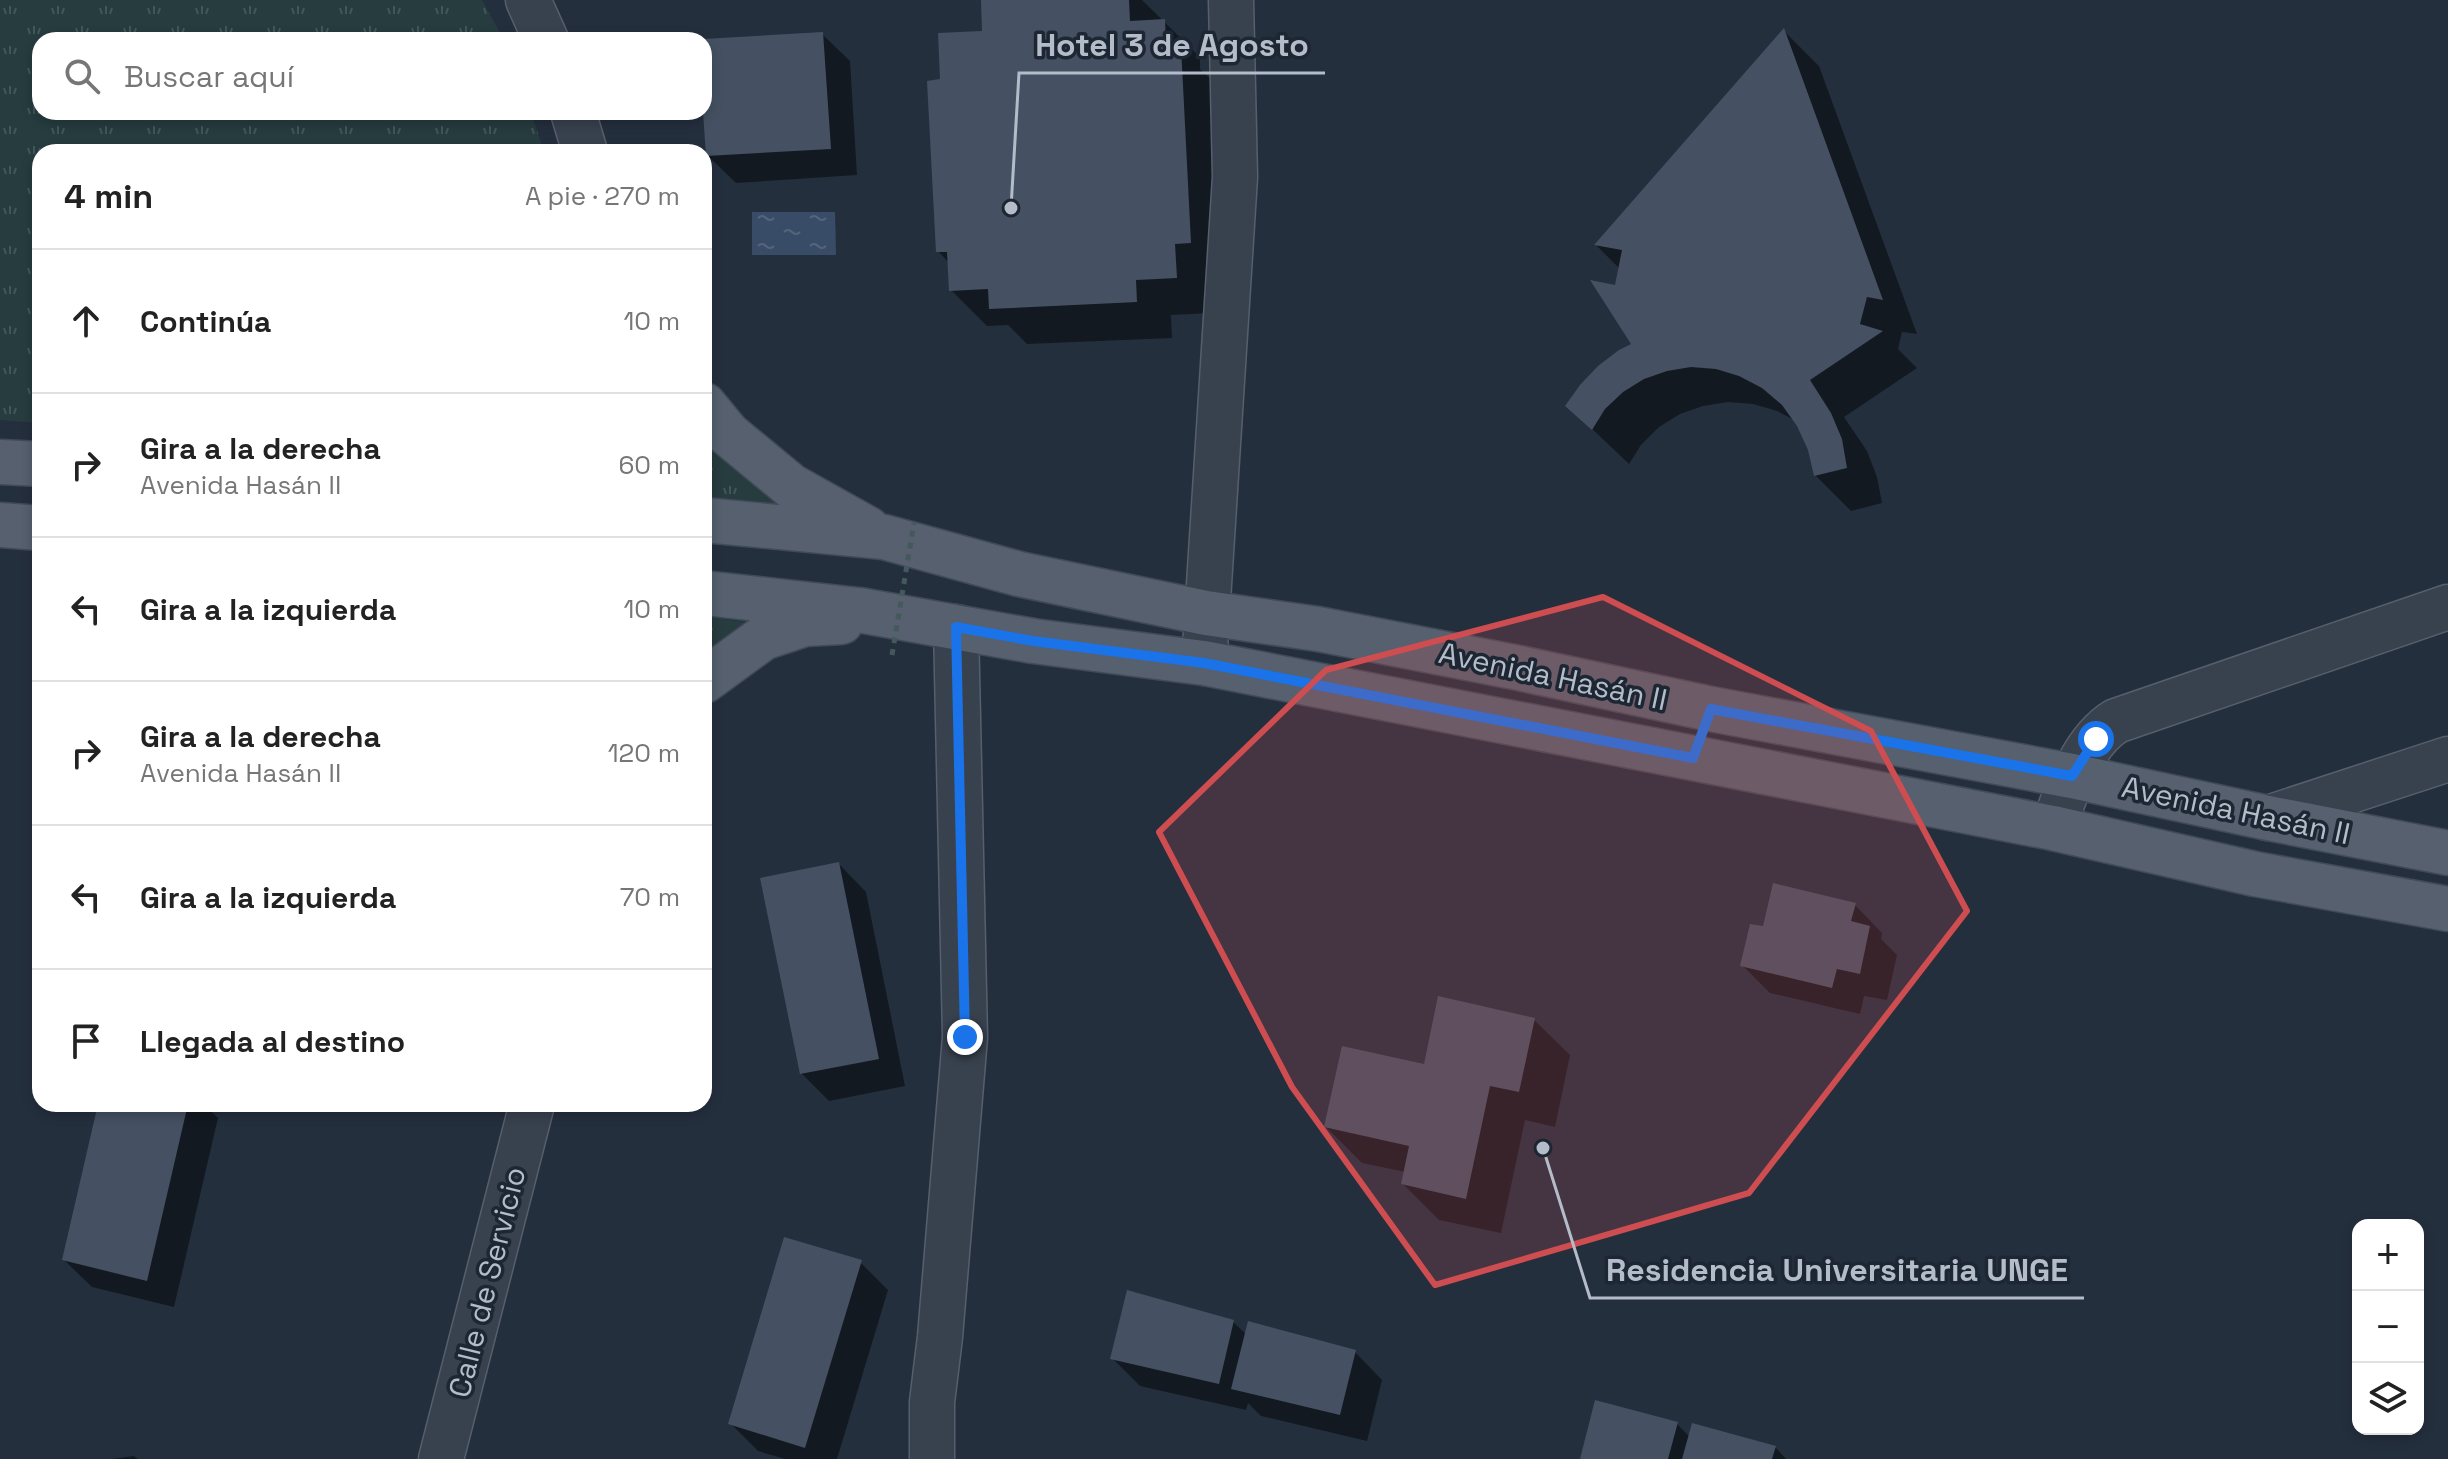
<!DOCTYPE html>
<html lang="es">
<head>
<meta charset="utf-8">
<style>
  body { margin:0; font-family:"Space Grotesk",sans-serif; background:#f2f2f2; color:#222 }
  .controls { position:absolute; right:24px; bottom:24px; display:grid; overflow:hidden; border-radius:16px; box-shadow:0 4px 12px #0003 }
  .controls button { width:72px; height:72px; display:grid; place-items:center; padding:0; border:0; border-bottom:2px solid #e0e0e0; background:#fff; color:#222; font:40px sans-serif }
  .stop { position:absolute; width:24px; height:24px; margin:-18px; border:6px solid #1a73e8; border-radius:50%; background:#fff }
  .stop.end { background:#1a73e8; border-color:#fff; box-shadow:0 2px 8px #0008 }
  .list { margin:0; padding:0; list-style:none }
  h2 { display:flex; justify-content:space-between; align-items:center; height:104px; margin:0; padding:0 32px; font-size:34px }
  h2 small { font-size:26px; font-weight:400; color:#767676 }
  .list li { display:grid; grid-template-columns:52px 1fr auto; gap:24px; align-items:center; box-sizing:border-box; height:144px; padding:0 32px; border-top:2px solid #e0e0e0 }
  .list b { display:block; font-size:30px; white-space:nowrap }
  .list p { margin:0; font-size:26px; white-space:nowrap; color:#767676 }
  .list em { font-size:26px; font-style:normal; color:#767676 }
  .icon { flex:none; width:44px; height:44px; fill:none; stroke:currentColor; stroke-width:2; stroke-linecap:round; stroke-linejoin:round }
  .map { position:relative; flex:none; width:2448px; height:1459px; overflow:hidden }
  .search { position:absolute; background:#fff; box-shadow:0 4px 12px #0003; left:32px; top:32px; width:680px; height:88px; display:flex; align-items:center; gap:20px; box-sizing:border-box; padding:0 28px; border-radius:24px; color:#767676; font-size:30px }
  .panel { position:absolute; background:#fff; box-shadow:0 4px 12px #0003; left:32px; top:144px; width:680px; height:968px; border-radius:24px }
  .map>svg:first-child { display:block }
</style>
</head>
<body>
<div class="map">
<svg width="2448" height="1459" viewBox="0 0 2448 1459">
  <defs>
    <pattern id="grass-tufts" width="24" height="20" patternUnits="userSpaceOnUse" patternTransform="scale(2)"><rect width="24" height="20" fill="#263c3f"/><path d="M3 7l-1-3M5 7V3M7 7l1-3M15 17l-1-3M17 17v-4M19 17l1-3" fill="none" stroke="#435659"/></pattern>
    <pattern id="water-ripples" width="26" height="14" patternUnits="userSpaceOnUse" patternTransform="scale(2)"><rect width="26" height="14" fill="#394c67"/><path d="M2 4q2-2 4 0t4 0M15 11q2-2 4 0t4 0" fill="none" stroke="#53647b"/></pattern>
  </defs>
  <rect width="100%" height="100%" fill="#242f3e"/>
  <!-- grass -->
  <path fill="url(#grass-tufts)" d="M 0,0 L 482,0 L 504,40 L 40,40 L 40,112 L 531,112 L 544,152 L 40,152 L 40,423 L 0,420 Z
    M 704,431 L 823,522 L 704,505 Z
    M 704,617 L 761,624 L 704,664 Z"/>
  <!-- water -->
  <path fill="url(#water-ripples)" d="M 752,212 L 835,212 L 836,255 L 752,255 Z"/>
  <!-- shadow -->
  <path fill="#0007" d="M 983,0 L 1142,0 L 1200,57 L 1200,69 L 1216,84 L 1212,313 L 1171,315 L 1172,338 L 1027,344 L 1008,325 L 987,326 L 951,290 L 949,263 L 938,251 L 942,81 L 984,33 Z
    M 1784,31 L 1819,66 L 1917,334 L 1902,332 L 1898,349 L 1917,368 L 1844,417 L 1867,451 L 1877,477 L 1882,503 L 1851,511 L 1815,475 L 1810,450 L 1796,421 L 1777,411 L 1753,404 L 1728,402 L 1703,406 L 1680,414 L 1659,427 L 1641,445 L 1629,464 L 1568,406 L 1634,345 L 1616,287 L 1620,269 L 1596,245 Z
    M 822,34 L 850,61 L 857,175 L 736,183 L 708,156 Z
    M 839,864 L 866,892 L 905,1086 L 829,1101 L 801,1073 Z
    M 1855,905 L 1882,933 L 1881,939 L 1897,955 L 1887,1000 L 1864,996 L 1860,1014 L 1770,993 L 1742,965 L 1764,929 Z
    M 1534,1020 L 1570,1055 L 1555,1127 L 1525,1120 L 1501,1233 L 1439,1220 L 1403,1184 L 1406,1172 L 1362,1163 L 1326,1127 L 1426,1067 Z
    M 100,1104 L 204,1104 L 218,1118 L 174,1307 L 92,1287 L 64,1260 Z
    M 860,1262 L 888,1290 L 837,1459 L 785,1459 L 758,1451 L 730,1423 Z
    M 1233,1322 L 1247,1335 L 1355,1352 L 1382,1380 L 1367,1441 L 1261,1416 L 1248,1403 L 1246,1410 L 1140,1386 L 1112,1358 Z
    M 1677,1424 L 1690,1437 L 1775,1447 L 1786,1459 L 1582,1459 Z
    M 134,1456 L 138,1459 L 111,1459 Z"/>
  <!-- building -->
  <path fill="#455162" d="M 981,0 L 1129,0 L 1130,21 L 1165,19 L 1166,47 L 1181,46 L 1191,243 L 1175,244 L 1177,278 L 1136,280 L 1137,302 L 989,309 L 988,289 L 949,291 L 947,252 L 936,252 L 927,81 L 940,79 L 938,33 L 982,31 Z
    M 1784,28 L 1883,300 L 1867,297 L 1860,324 L 1883,331 L 1810,380 L 1831,413 L 1842,439 L 1847,468 L 1814,476 L 1808,450 L 1797,426 L 1782,405 L 1762,388 L 1739,376 L 1716,369 L 1691,367 L 1667,371 L 1644,379 L 1623,392 L 1605,409 L 1592,430 L 1565,406 L 1580,385 L 1598,366 L 1619,350 L 1631,344 L 1590,280 L 1615,285 L 1622,250 L 1594,245 Z
    M 823,32 L 831,149 L 706,156 L 703,112 L 704,39 Z
    M 839,862 L 879,1059 L 800,1074 L 760,878 Z
    M 1773,883 L 1856,903 L 1851,921 L 1870,926 L 1860,974 L 1837,969 L 1832,988 L 1740,966 L 1750,924 L 1763,926 Z
    M 1438,996 L 1535,1018 L 1519,1092 L 1490,1086 L 1466,1199 L 1401,1184 L 1409,1146 L 1324,1127 L 1342,1046 L 1424,1064 Z
    M 98,1104 L 188,1104 L 147,1281 L 62,1260 Z
    M 784,1237 L 862,1260 L 805,1448 L 728,1424 Z
    M 1127,1290 L 1234,1320 L 1219,1384 L 1110,1359 Z
    M 1248,1321 L 1356,1350 L 1340,1415 L 1231,1389 Z
    M 1595,1400 L 1678,1422 L 1668,1459 L 1580,1459 Z
    M 1692,1423 L 1776,1446 L 1772,1459 L 1682,1459 Z"/>
  <g fill="none" stroke-linecap="round" stroke-linejoin="round">
    <!-- minor casing -->
    <g stroke="#565f6c" stroke-width="47">
      <path id="minor" d="M 528,0 L 546,40
        M 573,112 L 585,152
        M 1204,663 L 1235,177 L 1231,0
        M 2268,818 L 2448,759
        M 2053,828 C 2066,792 2082,742 2116,721 L 2448,607
        M 441,1459 L 532,1104
        M 932,1459 L 932,1402 L 940,1337 L 965,1037 L 956,627"/>
    </g>
    <!-- major casing -->
    <g stroke="#414a57" stroke-width="47">
      <path id="major" d="M 704,405 L 728,434 L 791,486 L 868,529
        M 0,462 L 40,464
        M 704,520 L 884,537 L 1019,574 L 1206,613 L 1318,629 L 1514,667 L 1711,709 L 2072,776 L 2268,818 L 2448,853
        M 0,525 L 40,528
        M 704,593 L 859,610 L 1033,641 L 1204,663 L 2053,828 L 2255,874 L 2448,909
        M 704,681 L 763,638 L 805,624 L 841,622"/>
    </g>
    <!-- minor -->
    <use href="#minor" stroke="#38414e" stroke-width="44"/>
    <!-- major -->
    <use href="#major" stroke="#56606e" stroke-width="44"/>
    <!-- path-bridge -->
    <path stroke="#44595c" stroke-width="5" stroke-dasharray="6 6" stroke-linecap="butt" d="M 892,655 L 914,523"/>
  </g>
  <g fill="none" stroke-linecap="round" stroke-linejoin="round">
    <!-- route -->
    <path stroke="#1a73e8" stroke-width="10" d="M 965,1037 L 956,627 L 1033,641 L 1204,663 L 1693,758 L 1711,709 L 2072,776 L 2096,739"/>
  </g>
  <!-- marked area -->
  <path fill="#ce4d50" fill-opacity="0.2" stroke="#ce4d50" stroke-width="6" stroke-linejoin="round" d="M 1603,597 L 1871,731 L 1967,911 L 1749,1193 L 1435,1285 L 1292,1087 L 1159,832 L 1326,670 Z"/>
  <g text-anchor="middle" dominant-baseline="central" stroke-width="7" stroke-linejoin="round" paint-order="stroke">
    <!-- street labels -->
    <g font-size="30" fill="#b4bcc9" stroke="#1d2633">
      <text transform="translate(1553 676) rotate(12)">Avenida Hasán II</text>
      <text transform="translate(2236 810) rotate(12)">Avenida Hasán II</text>
      <text transform="translate(487 1282) rotate(-76)">Calle de Servicio</text>
    </g>
  </g>
  <!-- callouts -->
  <path fill="none" stroke="#b4bcc9" stroke-width="3" d="M1011 208L1019 73H1325M1543 1148L1590 1298H2084"/>
  <g fill="#b4bcc9" stroke="#1d2633" stroke-width="3">
    <circle cx="1011" cy="208" r="8"/>
    <circle cx="1543" cy="1148" r="8"/>
  </g>
  <g font-size="32" text-anchor="middle" font-weight="bold" fill="#b4bcc9" stroke="#1d2633" stroke-width="7" stroke-linejoin="round" paint-order="stroke">
    <text x="1172" y="56">Hotel 3 de Agosto</text>
    <text x="1837" y="1281">Residencia Universitaria UNGE</text>
  </g>
</svg>
<div class="controls">
<button>+</button>
<button>−</button>
<button><svg class="icon" aria-label="layers" viewBox="0 0 24 24"><path d="M12 4l9 5-9 5-9-5zM3 14l9 5 9-5"/></svg></button>
</div>
<div class="stop" style="left:2096px;top:739px"></div>
<div class="stop end" style="left:965px;top:1037px"></div>
<div class="search"><svg class="icon" aria-label="search" viewBox="0 0 24 24"><circle cx="10" cy="10" r="6"/><path d="M15 15l6 6"/></svg>Buscar aquí</div>
<section class="panel">
<h2>4 min<small>A pie · 270 m</small></h2>
<ul class="list">
<li><svg class="icon" aria-label="ahead" viewBox="0 0 24 24"><path d="M12 20V5M6 11l6-6 6 6"/></svg><div><b>Continúa</b></div><em>10 m</em></li>
<li><svg class="icon" aria-label="right" viewBox="0 0 24 24"><path d="M7 20v-9h11M14 6l5 5-5 5"/></svg><div><b>Gira a la derecha</b><p>Avenida Hasán II</p></div><em>60 m</em></li>
<li><svg class="icon" aria-label="left" viewBox="0 0 24 24"><path d="M17 20v-9H6M10 6l-5 5 5 5"/></svg><div><b>Gira a la izquierda</b></div><em>10 m</em></li>
<li><svg class="icon" aria-label="right" viewBox="0 0 24 24"><path d="M7 20v-9h11M14 6l5 5-5 5"/></svg><div><b>Gira a la derecha</b><p>Avenida Hasán II</p></div><em>120 m</em></li>
<li><svg class="icon" aria-label="left" viewBox="0 0 24 24"><path d="M17 20v-9H6M10 6l-5 5 5 5"/></svg><div><b>Gira a la izquierda</b></div><em>70 m</em></li>
<li><svg class="icon" aria-label="arrive" viewBox="0 0 24 24"><path d="M6 21V4h12l-3 4 3 4H6"/></svg><div><b>Llegada al destino</b></div></li>
</ul>
</section>
</div>
</body>
</html>
